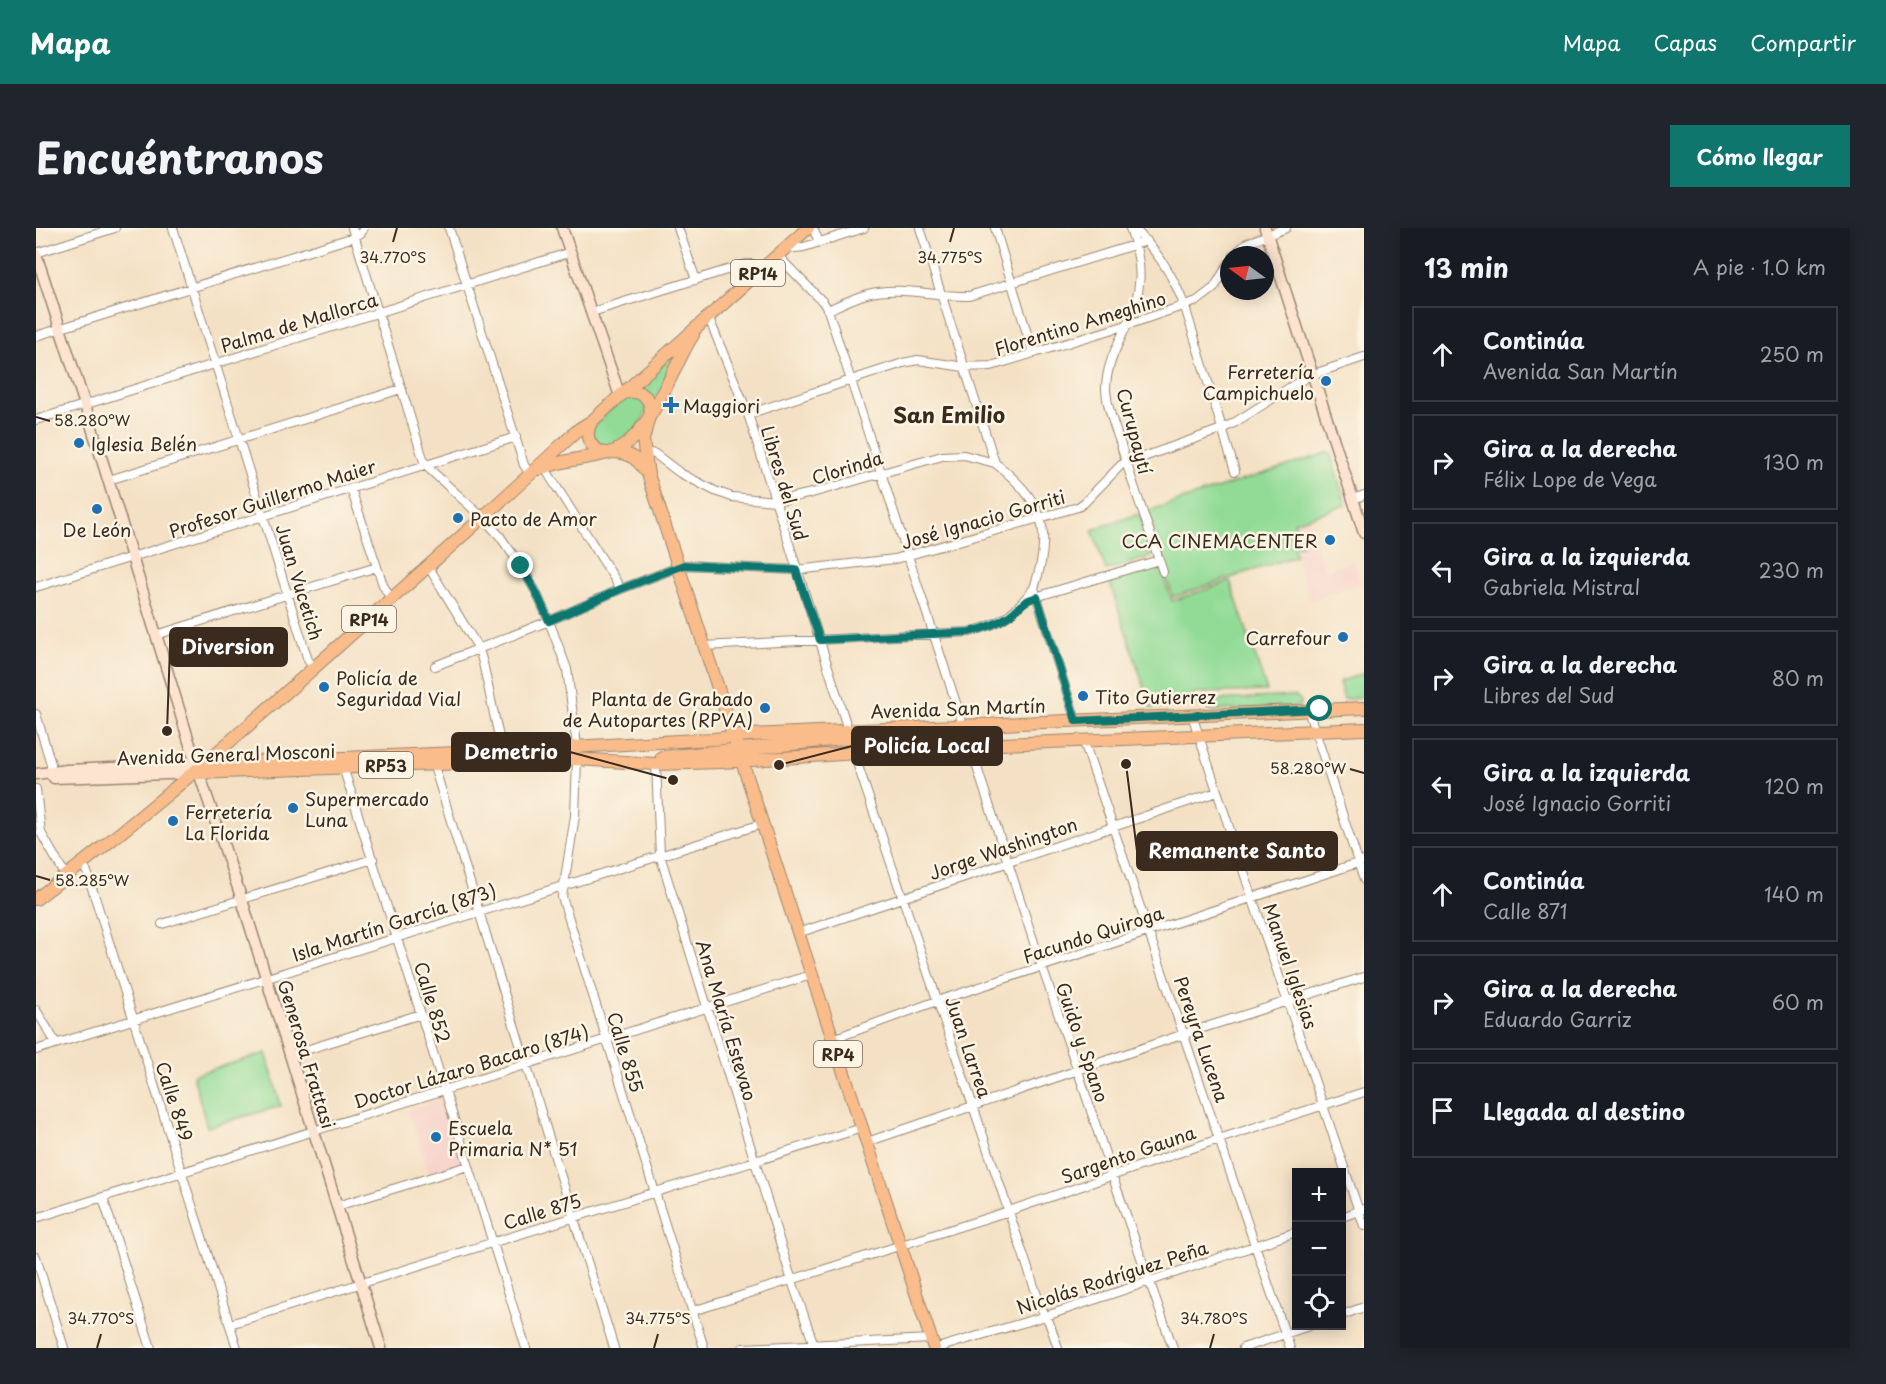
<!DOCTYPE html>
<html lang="es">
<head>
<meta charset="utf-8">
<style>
  body { margin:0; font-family:"Playpen Sans",sans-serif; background:#20242c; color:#f1f3f6 }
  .controls { position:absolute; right:18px; bottom:18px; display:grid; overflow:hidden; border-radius:0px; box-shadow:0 3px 15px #0003 }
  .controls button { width:54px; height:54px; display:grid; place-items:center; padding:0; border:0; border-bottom:2px solid #363941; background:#171b24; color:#f1f3f6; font:30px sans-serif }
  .compass { position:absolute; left:1184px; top:18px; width:54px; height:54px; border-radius:50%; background:#171b24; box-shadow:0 3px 15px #0003; rotate:285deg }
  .stop { position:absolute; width:18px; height:18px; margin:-14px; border:4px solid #0f766e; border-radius:50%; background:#fff }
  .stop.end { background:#0f766e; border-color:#fff; box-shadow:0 2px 6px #0008 }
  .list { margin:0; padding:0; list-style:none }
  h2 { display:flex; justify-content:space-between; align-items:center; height:78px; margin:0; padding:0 24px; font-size:26px }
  h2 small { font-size:20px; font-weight:400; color:#9ea1a6 }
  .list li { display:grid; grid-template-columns:39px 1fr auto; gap:18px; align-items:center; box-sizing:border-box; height:96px; margin:0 12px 12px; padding:0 12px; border:2px solid #363941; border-radius:0px }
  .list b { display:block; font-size:22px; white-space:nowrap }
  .list p { margin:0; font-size:20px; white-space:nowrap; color:#9ea1a6 }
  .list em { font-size:20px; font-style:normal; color:#9ea1a6 }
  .icon { flex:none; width:33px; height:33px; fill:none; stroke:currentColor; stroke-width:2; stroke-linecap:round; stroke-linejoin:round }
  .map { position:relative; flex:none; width:1328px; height:1120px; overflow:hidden; border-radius:0px }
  header { display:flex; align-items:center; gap:36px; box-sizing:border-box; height:84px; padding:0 30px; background:#0f766e; color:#fff }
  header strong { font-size:28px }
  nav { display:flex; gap:33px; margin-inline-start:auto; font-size:21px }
  .intro { display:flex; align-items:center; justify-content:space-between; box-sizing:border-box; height:144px; padding:0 36px }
  h1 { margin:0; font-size:42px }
  .button { padding:15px 27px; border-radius:0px; background:#0f766e; color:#fff; font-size:21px; font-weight:700 }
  main { display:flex; gap:36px; padding:0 36px }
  aside { flex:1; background:#171b24; border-radius:0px; box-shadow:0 3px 15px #0003 }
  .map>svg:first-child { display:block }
</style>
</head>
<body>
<header>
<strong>Mapa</strong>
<nav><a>Mapa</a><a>Capas</a><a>Compartir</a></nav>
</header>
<div class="intro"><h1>Encuéntranos</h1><a class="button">Cómo llegar</a></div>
<main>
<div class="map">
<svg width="1328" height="1120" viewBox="0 0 1328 1120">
  <rect width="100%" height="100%" fill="#fcf5e5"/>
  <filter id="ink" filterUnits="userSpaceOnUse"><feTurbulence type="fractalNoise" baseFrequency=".0167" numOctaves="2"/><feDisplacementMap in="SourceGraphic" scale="12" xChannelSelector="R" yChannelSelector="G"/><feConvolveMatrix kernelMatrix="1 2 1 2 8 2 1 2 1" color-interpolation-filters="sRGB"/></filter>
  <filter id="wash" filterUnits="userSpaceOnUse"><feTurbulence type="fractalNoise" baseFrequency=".008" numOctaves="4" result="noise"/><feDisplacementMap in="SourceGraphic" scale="24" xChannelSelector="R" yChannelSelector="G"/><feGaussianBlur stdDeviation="1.35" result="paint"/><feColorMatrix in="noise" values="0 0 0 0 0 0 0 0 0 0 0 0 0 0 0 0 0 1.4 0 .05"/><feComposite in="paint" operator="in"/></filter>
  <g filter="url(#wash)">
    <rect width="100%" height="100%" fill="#f4e1c5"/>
    <!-- built -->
    <path fill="#f7d1c9" d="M 1271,290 L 1289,343 L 1318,333 L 1325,355 L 1274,372 L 1257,320 L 1258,294 Z
      M 407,870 L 429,936 L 394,947 L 372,882 Z"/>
    <!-- green -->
    <path fill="#92db96" stroke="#66825a" stroke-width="1.5" d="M 640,124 L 643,127 L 617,177 L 599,159 Z
      M 599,166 L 613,179 L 602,200 L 576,220 L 563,220 L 556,204 L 557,199 L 590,167 Z
      M 1294,224 L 1310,277 L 1258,294 L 1266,317 L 1257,320 L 1260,328 L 1137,369 L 1129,345 L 1132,344 L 1112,283 Z
      M 1103,286 L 1115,329 L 1070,342 L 1056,302 Z
      M 1121,338 L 1126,345 L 1136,373 L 1194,353 L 1231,463 L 1161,465 L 1152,472 L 1150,478 L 1115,480 L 1073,352 Z
      M 1328,445 L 1328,470 L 1308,471 L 1303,454 Z
      M 1260,468 L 1265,473 L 1264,477 L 1258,479 L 1172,483 L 1170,477 L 1157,478 L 1160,473 Z
      M 230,825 L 245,878 L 171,899 L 157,847 Z"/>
  </g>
  <g filter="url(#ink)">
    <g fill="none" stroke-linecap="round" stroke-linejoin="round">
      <!-- street casing -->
      <g stroke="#988672" stroke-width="10">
        <path id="street" d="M 137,0 L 272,432 L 278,440
          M 316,0 L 389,237 L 446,289 L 463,307 L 485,338 L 500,364 L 513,393 L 531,441 L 541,518
          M 413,0 L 488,237 L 494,246
          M 642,0 L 660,52
          M 777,0 L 783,14
          M 884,0 L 959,235 C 1007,272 1018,302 998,360 L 1040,493
          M 959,0 L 997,125
          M 1094,0 C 1108,38 1107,65 1089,101 C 1080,120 1070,139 1070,161 C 1071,179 1078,197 1084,214 C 1097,258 1113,301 1127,344
          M 1098,0 C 1123,26 1136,45 1149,79 L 1199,243
          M 751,18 L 759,20 L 768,19 L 828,0
          M 0,25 L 79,0
          M 741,27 L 787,74 L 792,82 L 1006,739 L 1042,843 L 1076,947 L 1137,1120
          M 1198,27 L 1211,15 L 1250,0
          M 792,82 C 805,76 817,70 831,66 C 863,57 900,69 933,68 L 1111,13
          M 556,84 L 710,36 L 717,36 L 727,41
          M 672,88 L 712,186 L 812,502
          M 0,108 L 318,9 L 325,5 L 328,0
          M 712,186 L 867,135 L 882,132 L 928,139 L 955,138 L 1091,97 L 1161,73 L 1178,60 L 1193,35
          M 0,192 L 535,24
          M 608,224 L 619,226 L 644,245 L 679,263 L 696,269 L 739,273 L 776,265 L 906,228 L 928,227 L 959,235
          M 508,239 L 585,361
          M 73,252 L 365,161
          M 315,261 L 347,357 L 355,371
          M 1317,271 L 1328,267
          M 392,338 L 443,421 L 447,435 L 466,523
          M 0,359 L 480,209
          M 996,370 L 1123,332
          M 120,407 L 341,339
          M 668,418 L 933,404 C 964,397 979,385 998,360
          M 399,438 L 513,393 L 585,361 L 648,337 L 760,342 L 859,331 L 1042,279 L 1048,275 L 1085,237 L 1186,201 L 1198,195 L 1272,148 L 1328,129
          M 1272,482 L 1328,652
          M 0,486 L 15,536 L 15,548
          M 1156,487 L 1216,669 L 1328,998
          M 1047,511 L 1254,1120
          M 818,526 L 1006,1082 L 1013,1094 L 1022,1120
          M 541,531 L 539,588 L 526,669 L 668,1120
          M 397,535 L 578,1120
          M 620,536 L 624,627 L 756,1053 L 779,1120
          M 307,539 L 490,1120
          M 0,561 L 5,605 L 30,648
          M 46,636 L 51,644 L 201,1120
          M 126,696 L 337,631
          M 762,705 L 1181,564
          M 0,782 L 20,815
          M 797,811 L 901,773 L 1328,633
          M 0,822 L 726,596
          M 254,827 L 385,786
          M 831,914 L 1148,806 L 1328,749
          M 67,970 L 115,1120
          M 301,978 L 432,938
          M 1306,989 L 1328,981
          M 0,990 L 775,747
          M 0,1029 L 28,1120
          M 657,1083 L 973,983 L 1183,911 L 1328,864
          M 1306,1087 L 1328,1079
          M 194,1096 L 826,900
          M 707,1120 L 895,1111
          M 901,1120 L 1010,1088 L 1260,1004
          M 1207,1120 L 1273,1098"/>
      </g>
      <!-- secondary casing -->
      <g stroke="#988672" stroke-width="13">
        <path id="secondary" d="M 526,0 L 584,168
          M 1229,0 L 1328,305
          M 0,26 L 49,177 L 160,536 L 206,672 L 345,1120
          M 0,546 L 31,542 L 165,536
          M 18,550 L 159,545"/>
      </g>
      <!-- primary casing -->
      <g stroke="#988672" stroke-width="14">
        <path id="primary" d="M 588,165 C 604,160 617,170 614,187
          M 612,192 L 607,212 L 612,246 L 898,1120
          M 556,193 C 547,207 553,221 569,225
          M 575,224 C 591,224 600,229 609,242
          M 504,241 C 527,231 552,231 576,224 C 614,211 636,139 657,107
          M 626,529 L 827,509
          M 169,536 L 466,523 L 678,511 L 713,507 L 1328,480
          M 159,545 L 541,531 L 620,536 L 685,534 L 943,517 L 1328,501
          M 0,671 C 111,587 216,496 319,403 C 386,344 453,285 518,224 L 543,201 L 556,193 L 772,0"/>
      </g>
      <!-- street -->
      <use href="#street" stroke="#fff" stroke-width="8"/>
      <!-- secondary -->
      <use href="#secondary" stroke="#fde4d0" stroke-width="10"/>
      <!-- primary -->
      <use href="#primary" stroke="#f9bc8a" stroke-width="12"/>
    </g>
  </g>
  <g fill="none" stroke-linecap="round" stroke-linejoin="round" filter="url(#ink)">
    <!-- route -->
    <path stroke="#0f766e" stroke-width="8" d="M 485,338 L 500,364 L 513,393 L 585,361 L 648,337 L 760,342 L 784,412 L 933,404 C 948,401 961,396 974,387 C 985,379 986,373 1001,369 L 1040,493 L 1284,481"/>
  </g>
  <!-- ticks -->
  <path fill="none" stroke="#3b2a1e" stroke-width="2" d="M 357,14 L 361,0M 914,14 L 918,0M 0,189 L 14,193M 1314,541 L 1328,545M 0,648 L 14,652M 61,1120 L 65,1106M 618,1120 L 622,1106M 1174,1120 L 1178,1106"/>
  <!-- markers -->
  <g fill="#1f6fb2" stroke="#fcf5e5" stroke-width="2">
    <circle cx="1290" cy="153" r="6"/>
    <path d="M632 168h6v6h6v6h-6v6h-6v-6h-6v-6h6z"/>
    <circle cx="43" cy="215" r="6"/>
    <circle cx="61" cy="281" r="6"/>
    <circle cx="422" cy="290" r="6"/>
    <circle cx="1294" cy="312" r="6"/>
    <circle cx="1307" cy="409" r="6"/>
    <circle cx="288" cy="459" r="6"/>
    <circle cx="1047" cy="468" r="6"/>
    <circle cx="729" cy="480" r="6"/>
    <circle cx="257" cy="580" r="6"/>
    <circle cx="137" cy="593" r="6"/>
    <circle cx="400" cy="909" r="6"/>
  </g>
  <g text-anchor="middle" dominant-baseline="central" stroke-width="5" stroke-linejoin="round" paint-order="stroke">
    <!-- shield labels -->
    <g fill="#fcf5e5" stroke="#75675a" stroke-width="1.5">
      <rect x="695" y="32" width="54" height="26" rx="4.5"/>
      <rect x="306" y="378" width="54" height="26" rx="4.5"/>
      <rect x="323" y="524" width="54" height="26" rx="4.5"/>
      <rect x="778" y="813" width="48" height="26" rx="4.5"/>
    </g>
    <g font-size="16" font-weight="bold" fill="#3b2a1e">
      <text x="722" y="45">RP14</text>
      <text x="333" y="391">RP14</text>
      <text x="350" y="537">RP53</text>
      <text x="802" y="826">RP4</text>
    </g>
    <!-- street labels -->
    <g font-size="18" fill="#3b2a1e" stroke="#fcf5e5">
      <text transform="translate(263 94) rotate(-17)">Palma de Mallorca</text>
      <text transform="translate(1044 95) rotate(-17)">Florentino Ameghino</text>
      <text transform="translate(1099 203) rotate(75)">Curupaytí</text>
      <text transform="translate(811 239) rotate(-17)">Clorinda</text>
      <text transform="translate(749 255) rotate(73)">Libres del Sud</text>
      <text transform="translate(236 270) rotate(-18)">Profesor Guillermo Maier</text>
      <text transform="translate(947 291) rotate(-16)">José Ignacio Gorriti</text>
      <text transform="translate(264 354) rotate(73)">Juan Vucetich</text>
      <text transform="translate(922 480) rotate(-2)">Avenida San Martín</text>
      <text transform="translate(190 526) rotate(-2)">Avenida General Mosconi</text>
      <text transform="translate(967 620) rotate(-19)">Jorge Washington</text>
      <text transform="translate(358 694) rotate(-18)">Isla Martín García (873)</text>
      <text transform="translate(1057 706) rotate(-18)">Facundo Quiroga</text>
      <text transform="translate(1255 738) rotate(71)">Manuel Iglesias</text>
      <text transform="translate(397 774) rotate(73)">Calle 852</text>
      <text transform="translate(691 792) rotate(73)">Ana María Estevao</text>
      <text transform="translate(1166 811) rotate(71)">Pereyra Lucena</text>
      <text transform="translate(1047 814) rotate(71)">Guido y Spano</text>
      <text transform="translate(933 819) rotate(71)">Juan Larrea</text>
      <text transform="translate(590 824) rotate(73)">Calle 855</text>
      <text transform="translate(271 826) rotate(73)">Generosa Frattasi</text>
      <text transform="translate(435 838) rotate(-17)">Doctor Lázaro Bacaro (874)</text>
      <text transform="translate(139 873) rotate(72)">Calle 849</text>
      <text transform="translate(1092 926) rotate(-19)">Sargento Gauna</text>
      <text transform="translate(506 983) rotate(-17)">Calle 875</text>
      <text transform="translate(1076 1049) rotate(-18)">Nicolás Rodríguez Peña</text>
    </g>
    <!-- poi labels -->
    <g font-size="18" fill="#3b2a1e" stroke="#fcf5e5" text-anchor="start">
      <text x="1278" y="143" text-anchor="end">Ferretería<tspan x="1278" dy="21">Campichuelo</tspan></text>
      <text x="647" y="177">Maggiori</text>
      <text x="55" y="215">Iglesia Belén</text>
      <text x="434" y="290">Pacto de Amor</text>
      <text x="61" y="301" text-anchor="middle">De León</text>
      <text x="1282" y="312" text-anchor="end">CCA CINEMACENTER</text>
      <text x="1295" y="409" text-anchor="end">Carrefour</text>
      <text x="300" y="449">Policía de<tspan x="300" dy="21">Seguridad Vial</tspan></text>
      <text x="1059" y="468">Tito Gutierrez</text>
      <text x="717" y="470" text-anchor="end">Planta de Grabado<tspan x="717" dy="21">de Autopartes (RPVA)</tspan></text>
      <text x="269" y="570">Supermercado<tspan x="269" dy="21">Luna</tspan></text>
      <text x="149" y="583">Ferretería<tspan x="149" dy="21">La Florida</tspan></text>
      <text x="412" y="899">Escuela<tspan x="412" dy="21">Primaria N* 51</tspan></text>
    </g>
    <!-- quarter labels -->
    <g font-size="21" font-weight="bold" fill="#3b2a1e" stroke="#fcf5e5">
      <text x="913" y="186">San Emilio</text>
    </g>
  </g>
  <g font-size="15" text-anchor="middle" fill="#3b2a1e" stroke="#fcf5e5" stroke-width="5" stroke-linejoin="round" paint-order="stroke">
    <text x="357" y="35">34.770°S</text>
    <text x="914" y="35">34.775°S</text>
    <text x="56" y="198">58.280°W</text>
    <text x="1272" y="546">58.280°W</text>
    <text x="56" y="658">58.285°W</text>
    <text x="65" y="1096">34.770°S</text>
    <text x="622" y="1096">34.775°S</text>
    <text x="1178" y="1096">34.780°S</text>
  </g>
  <!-- callouts -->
  <path fill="none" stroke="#3b2a1e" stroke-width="2" d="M131 503L134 419M743 537L816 518M637 552L534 524M1090 536L1101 623"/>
  <g fill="#3b2a1e" stroke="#fcf5e5" stroke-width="2">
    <circle cx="131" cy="503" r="6"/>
    <circle cx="743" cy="537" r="6"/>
    <circle cx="637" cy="552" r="6"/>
    <circle cx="1090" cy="536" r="6"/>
  </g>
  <g fill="#3b2a1e" stroke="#3b2a1e" stroke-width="2">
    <rect x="134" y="400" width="117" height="38" rx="6"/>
    <rect x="816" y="499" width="150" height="38" rx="6"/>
    <rect x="416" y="505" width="118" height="38" rx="6"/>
    <rect x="1101" y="604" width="200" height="38" rx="6"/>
  </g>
  <g font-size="20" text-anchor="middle" font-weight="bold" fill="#fff">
    <text x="192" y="426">Diversion</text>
    <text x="891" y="525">Policía Local</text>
    <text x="475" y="531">Demetrio</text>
    <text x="1201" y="630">Remanente Santo</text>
  </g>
</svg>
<div class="controls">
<button>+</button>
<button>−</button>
<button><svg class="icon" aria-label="locate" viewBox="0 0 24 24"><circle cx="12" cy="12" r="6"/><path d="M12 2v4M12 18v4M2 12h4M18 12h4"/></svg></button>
</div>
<svg class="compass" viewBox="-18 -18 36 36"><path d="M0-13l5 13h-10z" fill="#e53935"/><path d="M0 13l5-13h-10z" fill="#9ea1a6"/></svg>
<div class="stop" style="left:1284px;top:481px"></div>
<div class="stop end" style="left:485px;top:338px"></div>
</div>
<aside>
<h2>13 min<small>A pie · 1.0 km</small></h2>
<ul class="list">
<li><svg class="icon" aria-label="ahead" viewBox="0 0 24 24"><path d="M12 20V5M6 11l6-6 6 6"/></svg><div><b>Continúa</b><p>Avenida San Martín</p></div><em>250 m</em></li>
<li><svg class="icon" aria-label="right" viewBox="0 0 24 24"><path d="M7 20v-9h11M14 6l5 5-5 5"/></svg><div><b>Gira a la derecha</b><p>Félix Lope de Vega</p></div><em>130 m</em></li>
<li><svg class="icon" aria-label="left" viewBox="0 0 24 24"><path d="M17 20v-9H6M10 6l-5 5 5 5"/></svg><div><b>Gira a la izquierda</b><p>Gabriela Mistral</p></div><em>230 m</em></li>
<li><svg class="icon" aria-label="right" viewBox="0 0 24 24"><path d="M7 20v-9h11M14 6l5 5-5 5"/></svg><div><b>Gira a la derecha</b><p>Libres del Sud</p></div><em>80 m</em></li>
<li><svg class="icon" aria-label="left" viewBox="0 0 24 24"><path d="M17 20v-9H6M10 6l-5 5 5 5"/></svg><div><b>Gira a la izquierda</b><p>José Ignacio Gorriti</p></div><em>120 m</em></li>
<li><svg class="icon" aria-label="ahead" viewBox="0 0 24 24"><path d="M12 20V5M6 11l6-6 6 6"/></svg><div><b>Continúa</b><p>Calle 871</p></div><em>140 m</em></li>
<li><svg class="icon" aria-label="right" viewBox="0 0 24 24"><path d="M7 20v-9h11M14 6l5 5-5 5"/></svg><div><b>Gira a la derecha</b><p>Eduardo Garriz</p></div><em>60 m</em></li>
<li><svg class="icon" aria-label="arrive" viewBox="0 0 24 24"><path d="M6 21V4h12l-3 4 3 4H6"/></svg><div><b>Llegada al destino</b></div></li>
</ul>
</aside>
</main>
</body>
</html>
